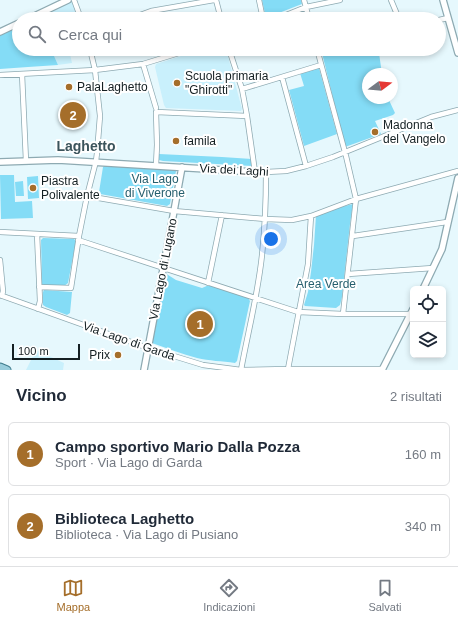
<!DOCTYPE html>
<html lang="it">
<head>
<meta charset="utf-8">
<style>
  body { margin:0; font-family:Arial,sans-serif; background:#f2f2f3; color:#1f2937 }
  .controls { position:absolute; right:12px; bottom:12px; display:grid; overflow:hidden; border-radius:6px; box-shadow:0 2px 6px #0003 }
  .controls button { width:36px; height:36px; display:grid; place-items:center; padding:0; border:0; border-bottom:1px solid #e0e1e3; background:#fff; color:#1f2937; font:20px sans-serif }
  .compass { position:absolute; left:362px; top:68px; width:36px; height:36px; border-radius:50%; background:#fff; box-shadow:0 2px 6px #0003; rotate:74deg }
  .scale { position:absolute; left:12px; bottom:10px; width:68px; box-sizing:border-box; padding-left:4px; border:2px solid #141f22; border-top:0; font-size:11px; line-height:14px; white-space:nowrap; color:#141f22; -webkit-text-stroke:3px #fff; paint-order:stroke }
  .you { position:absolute; left:271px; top:239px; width:14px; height:14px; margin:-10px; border:3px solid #fff; border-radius:50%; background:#1a73e8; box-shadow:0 0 0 6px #1a73e833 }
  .badge { display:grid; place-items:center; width:26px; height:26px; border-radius:50%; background:#a56e2a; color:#fff; font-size:13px; font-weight:700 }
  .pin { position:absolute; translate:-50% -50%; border:2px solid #fff; box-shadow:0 1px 4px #0006 }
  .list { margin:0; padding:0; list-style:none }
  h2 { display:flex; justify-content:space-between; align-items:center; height:52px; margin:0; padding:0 16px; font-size:17px }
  h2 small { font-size:13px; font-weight:400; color:#747a83 }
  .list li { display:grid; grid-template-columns:26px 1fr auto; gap:12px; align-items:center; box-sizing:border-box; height:64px; margin:0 8px 8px; padding:0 8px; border:1px solid #e0e1e3; border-radius:6px }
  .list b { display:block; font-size:15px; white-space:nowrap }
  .list p { margin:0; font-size:13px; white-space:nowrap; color:#747a83 }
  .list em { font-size:13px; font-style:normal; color:#747a83 }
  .icon { flex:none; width:22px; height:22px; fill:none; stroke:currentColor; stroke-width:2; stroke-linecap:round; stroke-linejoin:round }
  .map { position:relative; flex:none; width:458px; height:370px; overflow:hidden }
  .search { position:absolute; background:#fff; box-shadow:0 2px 6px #0003; left:12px; right:12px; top:12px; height:44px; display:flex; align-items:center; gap:10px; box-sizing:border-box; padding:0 14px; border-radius:22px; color:#747a83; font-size:15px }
  .sheet { height:196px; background:#fff }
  nav { display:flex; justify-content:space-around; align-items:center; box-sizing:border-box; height:56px; border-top:1px solid #e0e1e3; background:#fff; font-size:11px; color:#747a83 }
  nav a { display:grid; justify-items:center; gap:2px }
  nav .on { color:#a56e2a }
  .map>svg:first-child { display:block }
</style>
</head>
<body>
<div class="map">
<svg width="458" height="370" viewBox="0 0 458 370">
  <rect width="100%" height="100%" fill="#e6f8fd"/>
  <!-- built -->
  <path fill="#c9f0fc" d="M 72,0 L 77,19 L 36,19 L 35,17 Z
    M 51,49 L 76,49 L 69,50 L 72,63 L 58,65 Z
    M 203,49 L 226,49 L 242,109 L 241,111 L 166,108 L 164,105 L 155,67 L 156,64 Z
    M 36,350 L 64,363 L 63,370 L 26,370 Z"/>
  <!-- green -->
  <path fill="#84dcf6" d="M 262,0 L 301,0 L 302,4 L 266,18 Z
    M 19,26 L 19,49 L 51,49 L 58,65 L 28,67 L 0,69 L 0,35 Z
    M 321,49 L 386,49 L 379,53 L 382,74 L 368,74 L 368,98 L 388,98 L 395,113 L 393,115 L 375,121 L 381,134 L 345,147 Z
    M 319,68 L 337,134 L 304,146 L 289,90 L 304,86 L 300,73 Z
    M 159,154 L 222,157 L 252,159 L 252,166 L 163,161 L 159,160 Z
    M 105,165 L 175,169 L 176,171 L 170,204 L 167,206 L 100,194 L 99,192 L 103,167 Z
    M 0,175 L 14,175 L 15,202 L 32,201 L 33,218 L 1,219 Z
    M 38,176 L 39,198 L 28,199 L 27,177 Z
    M 23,181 L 24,196 L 16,196 L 15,182 Z
    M 353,204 L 350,224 L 342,297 L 340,305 L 336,308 L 305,306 L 304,305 L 308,292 L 311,272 L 314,245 L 316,215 L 321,212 Z
    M 43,238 L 74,239 L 76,241 L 68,283 L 64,286 L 44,285 L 42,284 L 41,240 Z
    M 165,273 L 176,280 L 202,288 L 209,285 L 248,298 L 250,301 L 237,361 L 235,363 C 222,361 209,361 197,358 C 182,354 167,348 152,343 Z
    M 44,290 L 72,292 L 70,313 L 67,315 L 46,307 L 43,305 L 43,292 Z"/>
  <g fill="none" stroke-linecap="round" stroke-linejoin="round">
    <!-- minor casing -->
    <g stroke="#8eaab2" stroke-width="6">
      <path id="minor" d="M 74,0 L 81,19
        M 216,0 L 221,19
        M 259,0 L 263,19
        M 304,0 L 309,19
        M 391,0 L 399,19
        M 129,19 L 151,11 L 214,0
        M 276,19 L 306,7 L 340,0
        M 439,20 L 448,18
        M 229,49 L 242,89 L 247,116 L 255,172 L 266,172 L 286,171 L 306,166 L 333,157 L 431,117 L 458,110
        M 317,49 L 346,156 L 356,199 L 343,314
        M 143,64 L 156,108
        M 22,74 L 26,161
        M 0,75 L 95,70 L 143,64 L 192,49
        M 282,77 L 306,166
        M 242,89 L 321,65
        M 156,165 L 157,145 L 156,112 L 247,116
        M 87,196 L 174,211 L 265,219 L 292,220 L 311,216 L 356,199 L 458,171
        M 0,232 L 79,236
        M 37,234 L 40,301 L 38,309
        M 353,236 L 447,222
        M 78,240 L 298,312 L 343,314 L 411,314
        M 0,260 L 3,291 L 2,296
        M 348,274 L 433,268
        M 208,283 L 222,215
        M 39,287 L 71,288 L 79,236 L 87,196 L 96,161 L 97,153 L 100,116 L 95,70 L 90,49
        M 0,295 L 148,348 L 203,365 L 241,370 L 287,369 L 383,369
        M 288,369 L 308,264 L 311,216
        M 241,370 C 248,332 258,294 262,255 C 265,228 266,200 266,172"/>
    </g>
    <!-- tertiary casing -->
    <g stroke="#8eaab2" stroke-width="8">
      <path id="tertiary" d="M 443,0 L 458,53
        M 28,19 L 68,0
        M 0,32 L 19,23
        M 0,162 L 58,160 L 255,172
        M 423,289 L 442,249 L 458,178
        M 144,370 L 174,211 L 182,167
        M 382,370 L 413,309"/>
    </g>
    <!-- primary casing -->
    <g stroke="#3e7b8b" stroke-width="9">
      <path id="primary" d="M 0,367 L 7,370"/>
    </g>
    <!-- minor -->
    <use href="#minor" stroke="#fff" stroke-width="4.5"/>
    <!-- tertiary -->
    <use href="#tertiary" stroke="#fff" stroke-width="5.5"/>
    <!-- primary -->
    <use href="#primary" stroke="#99cddc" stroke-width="7"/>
  </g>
  <!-- markers -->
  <g fill="#a56e2a" stroke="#fff" stroke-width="1.5">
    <circle cx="177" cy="83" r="4"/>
    <circle cx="69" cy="87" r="4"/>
    <circle cx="375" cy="132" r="4"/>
    <circle cx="176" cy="141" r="4"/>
    <circle cx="33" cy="188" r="4"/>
    <circle cx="118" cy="355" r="4"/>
  </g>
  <g text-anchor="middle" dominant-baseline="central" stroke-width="4" stroke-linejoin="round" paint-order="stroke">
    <!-- poi labels -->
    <g font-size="12" fill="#141f22" stroke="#fff" text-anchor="start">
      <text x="185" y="76">Scuola primaria<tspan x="185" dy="14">"Ghirotti"</tspan></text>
      <text x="77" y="87">PalaLaghetto</text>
      <text x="383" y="125">Madonna<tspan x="383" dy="14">del Vangelo</tspan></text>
      <text x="184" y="141">famila</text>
      <text x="41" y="181">Piastra<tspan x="41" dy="14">Polivalente</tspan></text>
      <text x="110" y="355" text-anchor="end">Prix</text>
    </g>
    <!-- street labels -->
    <g font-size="12" fill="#141f22" stroke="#fff">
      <text transform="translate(234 170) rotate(3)">Via dei Laghi</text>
      <text transform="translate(163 269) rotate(-79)">Via Lago di Lugano</text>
      <text transform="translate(129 341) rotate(19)">Via Lago di Garda</text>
    </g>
    <!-- park labels -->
    <g font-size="12" fill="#265f6e" stroke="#fff">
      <text x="155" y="179">Via Lago<tspan x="155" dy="14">di Viverone</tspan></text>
      <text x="326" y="284">Area Verde</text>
    </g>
    <!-- quarter labels -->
    <g font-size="14" font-weight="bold" fill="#3b545c" stroke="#fff">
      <text x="86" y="146">Laghetto</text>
    </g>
  </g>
</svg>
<div class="controls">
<button><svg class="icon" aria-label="locate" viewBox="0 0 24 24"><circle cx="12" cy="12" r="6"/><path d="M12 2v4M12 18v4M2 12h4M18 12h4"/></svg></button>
<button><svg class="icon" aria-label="layers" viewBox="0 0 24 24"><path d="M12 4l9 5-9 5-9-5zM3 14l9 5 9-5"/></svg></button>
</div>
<svg class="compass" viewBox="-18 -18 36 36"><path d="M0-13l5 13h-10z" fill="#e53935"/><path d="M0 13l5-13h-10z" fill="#747a83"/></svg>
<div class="scale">100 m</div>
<div class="you"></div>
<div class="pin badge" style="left:200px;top:324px">1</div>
<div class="pin badge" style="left:73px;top:115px">2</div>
<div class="search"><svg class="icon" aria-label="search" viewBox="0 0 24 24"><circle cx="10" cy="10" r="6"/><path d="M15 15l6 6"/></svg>Cerca qui</div>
</div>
<section class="sheet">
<h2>Vicino<small>2 risultati</small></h2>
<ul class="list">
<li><span class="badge">1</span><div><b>Campo sportivo Mario Dalla Pozza</b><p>Sport · Via Lago di Garda</p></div><em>160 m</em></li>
<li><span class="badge">2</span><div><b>Biblioteca Laghetto</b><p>Biblioteca · Via Lago di Pusiano</p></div><em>340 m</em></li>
</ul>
</section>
<nav>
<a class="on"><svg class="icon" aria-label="map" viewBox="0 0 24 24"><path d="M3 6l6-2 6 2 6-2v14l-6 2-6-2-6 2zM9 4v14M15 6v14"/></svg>Mappa</a>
<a><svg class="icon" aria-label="directions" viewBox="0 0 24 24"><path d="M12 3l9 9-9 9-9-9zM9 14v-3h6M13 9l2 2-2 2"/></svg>Indicazioni</a>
<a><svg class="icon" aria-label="saved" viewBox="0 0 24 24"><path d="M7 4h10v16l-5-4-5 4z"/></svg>Salvati</a>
</nav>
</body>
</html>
